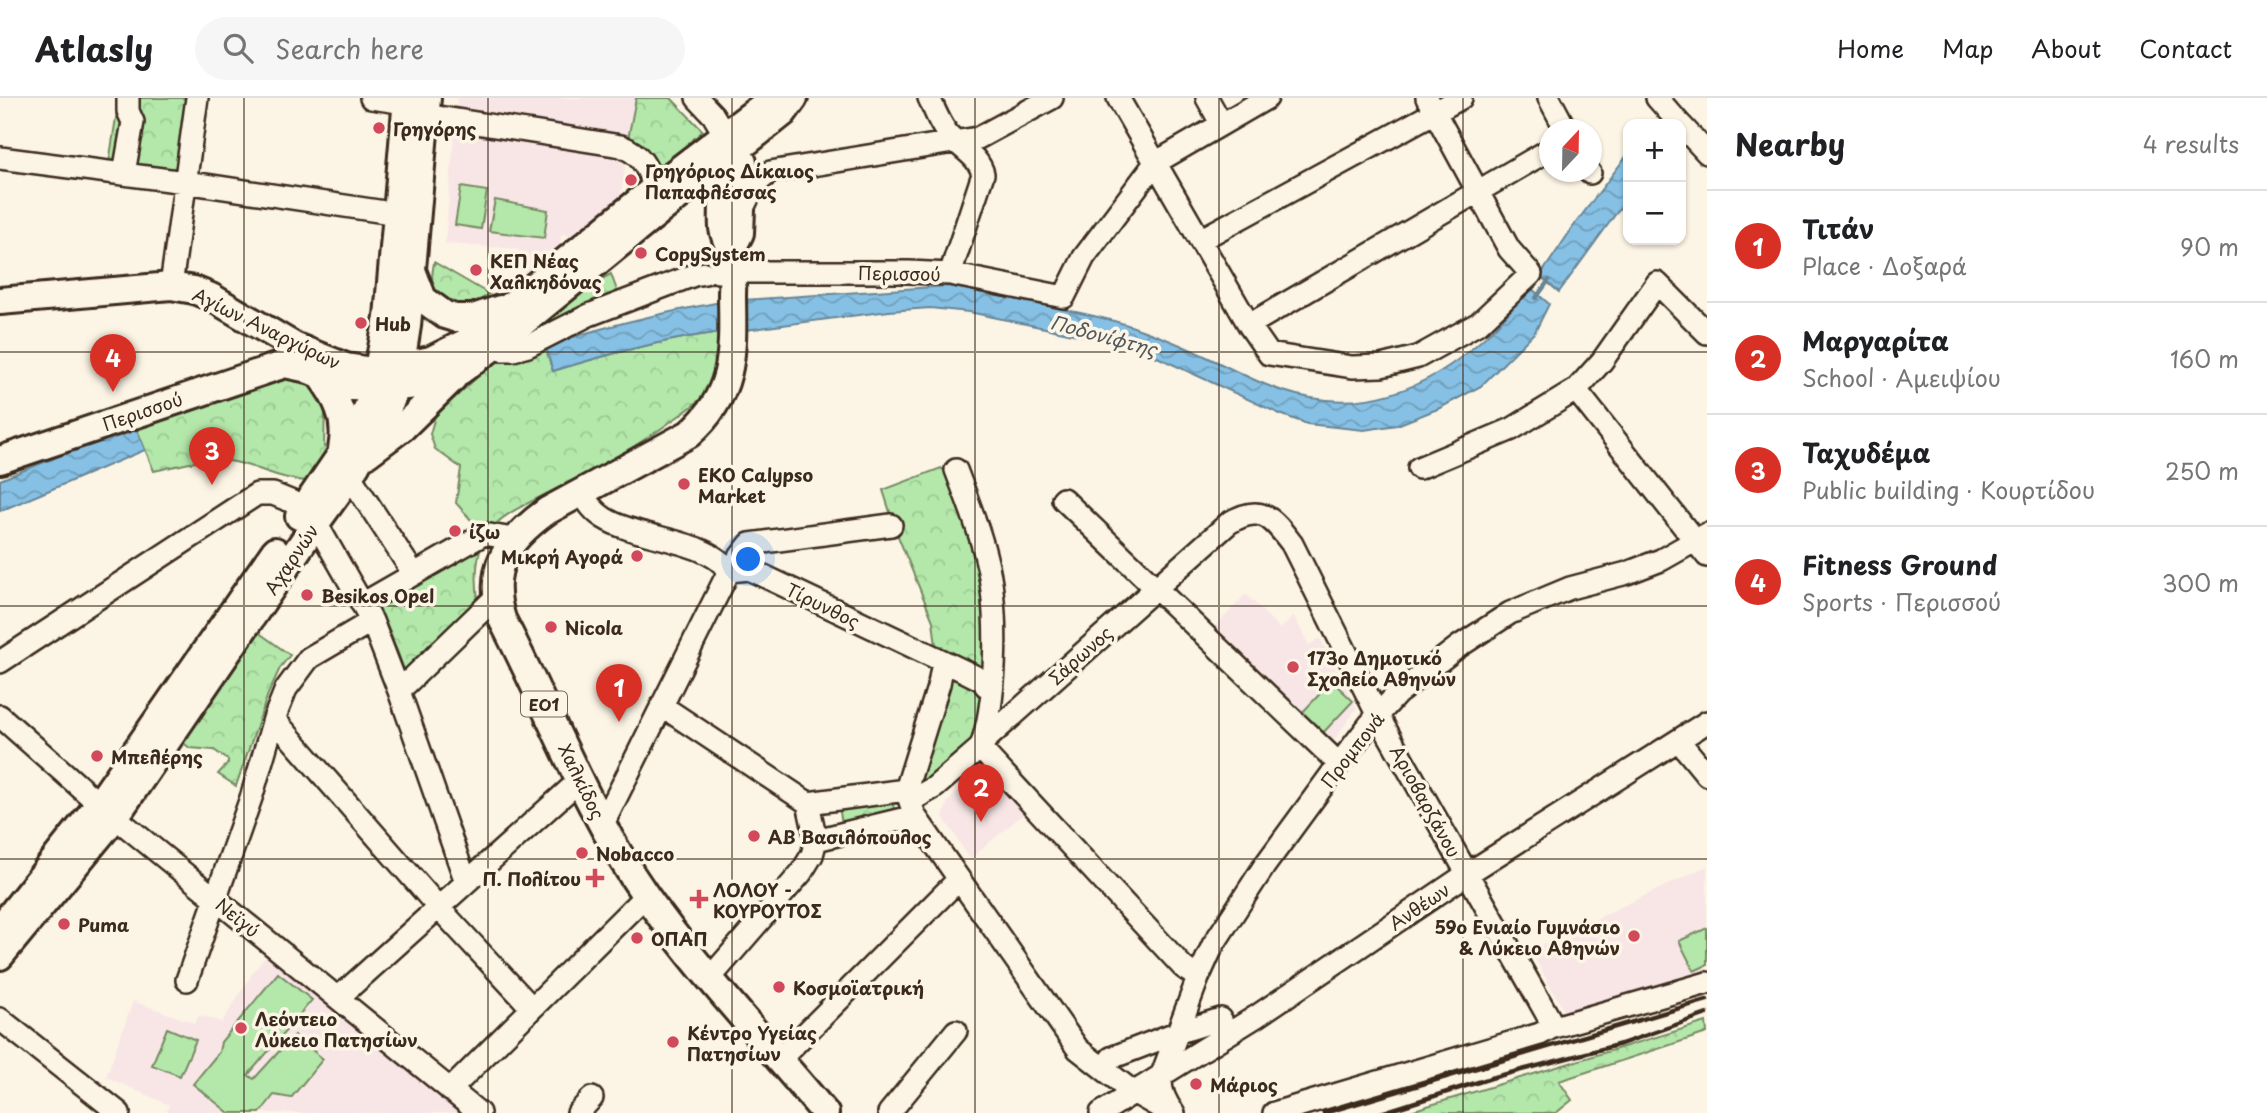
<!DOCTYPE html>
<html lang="en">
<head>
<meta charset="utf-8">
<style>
  body { margin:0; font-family:"Playpen Sans",sans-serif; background:#f6f6f6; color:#202124 }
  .controls { position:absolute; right:21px; top:21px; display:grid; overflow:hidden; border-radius:14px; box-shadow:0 2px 5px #0004 }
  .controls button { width:63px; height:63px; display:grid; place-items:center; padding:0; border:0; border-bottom:2px solid #e0e0e0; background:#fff; color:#202124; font:35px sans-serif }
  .compass { position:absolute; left:1539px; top:21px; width:63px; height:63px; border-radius:50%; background:#fff; box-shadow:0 2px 5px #0004; rotate:22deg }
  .you { position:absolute; left:749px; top:462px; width:24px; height:24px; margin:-18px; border:5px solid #fff; border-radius:50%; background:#1a73e8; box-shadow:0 0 0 10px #1a73e833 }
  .badge { display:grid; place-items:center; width:46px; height:46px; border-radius:50%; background:#d93025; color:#fff; font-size:23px; font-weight:700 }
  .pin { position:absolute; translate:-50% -58px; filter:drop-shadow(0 2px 4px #0008) }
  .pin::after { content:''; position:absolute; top:37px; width:24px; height:21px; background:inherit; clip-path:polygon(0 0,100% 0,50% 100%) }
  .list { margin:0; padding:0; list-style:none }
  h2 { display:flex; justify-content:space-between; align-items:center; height:91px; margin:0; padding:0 28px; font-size:30px }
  h2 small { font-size:23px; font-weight:400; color:#757577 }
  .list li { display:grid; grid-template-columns:46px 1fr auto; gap:21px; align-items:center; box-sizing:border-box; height:112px; padding:0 28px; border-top:2px solid #e0e0e0 }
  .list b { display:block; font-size:26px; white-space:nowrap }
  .list p { margin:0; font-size:23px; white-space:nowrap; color:#757577 }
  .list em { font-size:23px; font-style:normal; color:#757577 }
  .icon { flex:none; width:38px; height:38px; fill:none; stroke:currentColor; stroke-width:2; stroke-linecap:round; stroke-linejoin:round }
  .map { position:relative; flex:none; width:1707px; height:1015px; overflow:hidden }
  header { display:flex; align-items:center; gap:42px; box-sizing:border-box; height:98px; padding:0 35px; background:#fff; border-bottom:2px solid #e0e0e0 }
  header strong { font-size:33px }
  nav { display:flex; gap:38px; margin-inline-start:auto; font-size:24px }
  .search { width:490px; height:63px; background:#f6f6f6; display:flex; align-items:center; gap:18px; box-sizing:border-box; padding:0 24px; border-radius:38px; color:#757577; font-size:26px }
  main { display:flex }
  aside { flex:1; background:#fff }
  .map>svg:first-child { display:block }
</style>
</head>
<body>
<header>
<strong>Atlasly</strong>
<div class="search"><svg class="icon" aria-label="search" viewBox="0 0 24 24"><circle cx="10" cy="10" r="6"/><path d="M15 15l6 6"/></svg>Search here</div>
<nav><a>Home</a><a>Map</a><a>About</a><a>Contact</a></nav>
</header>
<main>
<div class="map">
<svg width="1707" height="1015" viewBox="0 0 1707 1015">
  <defs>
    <pattern id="park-crowns" width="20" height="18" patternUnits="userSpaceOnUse" patternTransform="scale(1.75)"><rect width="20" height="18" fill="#b3e8aa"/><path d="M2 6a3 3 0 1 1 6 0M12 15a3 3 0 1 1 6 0" fill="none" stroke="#9bc792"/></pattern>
    <pattern id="water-waves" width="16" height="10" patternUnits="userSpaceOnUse" patternTransform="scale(1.75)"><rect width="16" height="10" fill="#86c1e5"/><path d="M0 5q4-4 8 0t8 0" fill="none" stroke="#6f9db9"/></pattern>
  </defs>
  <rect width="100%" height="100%" fill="#fcf5e5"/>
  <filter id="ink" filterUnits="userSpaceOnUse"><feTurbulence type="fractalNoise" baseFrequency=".0143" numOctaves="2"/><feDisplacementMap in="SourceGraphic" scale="14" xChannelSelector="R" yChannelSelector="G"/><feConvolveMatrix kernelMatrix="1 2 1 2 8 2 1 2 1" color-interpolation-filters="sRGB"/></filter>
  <g filter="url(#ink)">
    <!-- built -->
    <path fill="#f8e6e6" d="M 457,0 L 636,0 L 620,102 L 574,139 L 562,136 L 559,149 L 524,175 L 517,171 L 518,151 L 445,146 Z
      M 1246,496 L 1280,531 L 1294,518 L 1309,547 L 1320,540 L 1357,610 L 1330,648 L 1209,535 Z
      M 1005,681 L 1032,709 L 970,761 L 943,719 L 947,705 L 962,688 L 979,705 Z
      M 1707,768 L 1707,873 L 1566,916 L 1530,852 Z
      M 269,854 L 380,949 L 462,1015 L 166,1015 L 169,1007 L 106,979 L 133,903 L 195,925 L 199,917 L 222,924 L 254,873 Z"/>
    <!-- grass -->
    <path fill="#b3e8aa" stroke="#778964" stroke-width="2" d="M 461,89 L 487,93 L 481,131 L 455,127 Z
      M 495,102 L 548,112 L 544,140 L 489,133 Z
      M 1332,583 L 1353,603 L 1320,638 L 1299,618 Z
      M 1707,830 L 1707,867 L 1694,873 L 1679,843 Z
      M 278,875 L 312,902 L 248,977 L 254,981 L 294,937 L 323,961 L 291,1000 L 274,997 L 260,1015 L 229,1015 L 193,986 L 219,954 L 221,944 Z
      M 167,930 L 196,942 L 180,978 L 152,967 Z"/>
    <!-- park -->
    <path fill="url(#park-crowns)" stroke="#778964" stroke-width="2" d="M 119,0 L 188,0 L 179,71 L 109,65 Z
      M 636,0 L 671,0 L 703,33 L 660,70 C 651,55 645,47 628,41 Z
      M 434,164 L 489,196 C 475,207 464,212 448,202 C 444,199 438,196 435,192 C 430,183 433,172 434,164 Z
      M 611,176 L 619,198 L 546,231 L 521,238 L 597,178 L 600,182 Z
      M 723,234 C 720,252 720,274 709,290 C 700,304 686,313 673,322 C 633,352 588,374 544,397 C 526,406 499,418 488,435 C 474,457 475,484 479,508 L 406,577 L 389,531 L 369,495 L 479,431 L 456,405 L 461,370 L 435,351 L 430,336 L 435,318 L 499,259 L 545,248 L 553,273 C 609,256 664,241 723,234 Z
      M 297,274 L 312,282 L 325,308 L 324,349 L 334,351 L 313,383 C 279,384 251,363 218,362 C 198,361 174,369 154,373 L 135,327 Z
      M 941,370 C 952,377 954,389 959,401 C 984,468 996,568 976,637 C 972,649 956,660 947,668 C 938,678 929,685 915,680 L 938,595 L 936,548 L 933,523 L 897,436 L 883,392 Z
      M 258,534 L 290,557 L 280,570 L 268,596 L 236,688 L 218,676 L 228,665 L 228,662 L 214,652 L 190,650 L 182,644 Z
      M 892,700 L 895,718 L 843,731 L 839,709 Z
      M 1706,924 L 1707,935 L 1559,983 L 1572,1002 L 1556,1015 L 1404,1015 Z"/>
    <!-- water -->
    <path fill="url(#water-waves)" stroke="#688595" stroke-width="2" d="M 1628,56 L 1628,99 L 1559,194 L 1540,178 L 1575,126 Z
      M 948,188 C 985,194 1021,203 1057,210 C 1084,216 1113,221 1139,231 C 1159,238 1179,246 1198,255 C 1225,267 1252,283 1280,292 C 1386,328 1468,269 1530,189 L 1549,206 L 1535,234 L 1481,288 L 1440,310 L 1397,327 L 1364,332 L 1307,326 L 1280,316 L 1155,258 L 1125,247 L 969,214 L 930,210 L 889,213 L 745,232 L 744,202 Z
      M 721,204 L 723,234 C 664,241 609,256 553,273 L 545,248 C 603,228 661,215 721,204 Z
      M 135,327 L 145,352 L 0,413 L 0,382 Z"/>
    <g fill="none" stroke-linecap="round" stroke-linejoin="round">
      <!-- stream -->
      <path stroke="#688595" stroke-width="4.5" d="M 1536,200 L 1549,182"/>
      <!-- minor casing -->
      <g stroke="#3b2a1e" stroke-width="26">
        <path id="minor" d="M 371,0 L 406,5
          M 697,0 L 713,17 L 725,37
          M 929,0 C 935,12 941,30 951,39 C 962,51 979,59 983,76 L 950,176
          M 1118,0 L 1249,227 L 1269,256 L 1352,269 L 1381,268 L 1418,259 L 1479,225 L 1531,176 L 1509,151 L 1427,0
          M 1207,0 L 1221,25
          M 1549,0 L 1566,32
          M 1657,0 L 1680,26
          M 425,17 L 621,48 C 643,57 647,70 655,90
          M 1681,27 L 1707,55
          M 0,60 L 185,84 L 398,116
          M 1589,74 L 1590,75
          M 124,75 L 133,24 L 128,13 L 128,0
          M 743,110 L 755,86 L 770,74 L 978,40 L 1052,0
          M 1200,142 L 1461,0
          M 718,174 L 909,174 L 950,176 L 1064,199 L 1084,159 L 1155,65 L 1267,0
          M 171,188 L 197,0
          M 1249,227 L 1549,52
          M 494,248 L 501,252 L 513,252 L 528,248 L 589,217 L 694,177 L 705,175
          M 1576,292 L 1707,458
          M 1419,370 L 1512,331 L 1576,292 L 1602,263 L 1657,185 L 1707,235
          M 956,372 C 967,401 979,430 986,460 C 999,510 997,594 983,643
          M 350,378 L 414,476
          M 582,396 C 588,405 594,414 604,420 C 637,441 708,441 729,473
          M 1063,401 L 1339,666
          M 316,425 L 372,523 L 399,593 L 466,784
          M 729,473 L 749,471 L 966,574 L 982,582 L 986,588 L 992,585
          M 362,506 L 484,436 L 513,441
          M 0,564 L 257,396 L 273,396 L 305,409
          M 399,593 L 497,498
          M 662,608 L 808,705 L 816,742
          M 0,618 L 99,706 L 479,1015
          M 274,621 L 438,809 L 532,910
          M 1679,643 L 1707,677
          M 980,650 L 1183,869 L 1198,880
          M 906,692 L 915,718 L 1078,951 L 1133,994 L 1170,1015
          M 906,692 L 939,586 L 943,564
          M 910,703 L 935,689 L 980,650 L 982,645 L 1229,425 C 1261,405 1272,420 1292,446 L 1378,618 L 1549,920 L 1551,930
          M 808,705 L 906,692
          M 603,726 L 729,473 L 750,446 L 891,427
          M 816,742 L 915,718
          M 710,880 L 801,775 L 812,757 L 816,742
          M 187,882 L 252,697 L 274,621 L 286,591 L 309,560 L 372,523
          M 338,900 L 581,681
          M 0,921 L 119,1015
          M 1111,960 L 1176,935 L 1221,921
          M 780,961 L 959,781
          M 450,992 L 646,797
          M 578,1015 L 592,1000
          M 889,1015 L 956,933
          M 1101,1015 L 1257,918 L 1467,776 L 1707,624
          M 1174,1015 C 1165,1004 1160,993 1161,979 L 1198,880 L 1213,847 L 1265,767 L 1339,666 L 1370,626 L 1397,596 L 1458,549 L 1510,515 L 1570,490 L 1627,475 L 1661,462 L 1707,436
          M 1274,1015 L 1540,936 L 1551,930 L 1707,885"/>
      </g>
      <!-- major casing -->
      <g stroke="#3b2a1e" stroke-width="32">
        <path id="major" d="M 728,41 L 743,64 L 740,135 L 737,141
          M 712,47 C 730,76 721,98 723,130 C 724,139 730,147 731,156 C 734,169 732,185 732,199 C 733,255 735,296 689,336 L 547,413 C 507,442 486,470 502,521 C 549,612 587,714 646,798 C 700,875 765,943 825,1015
          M 413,175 L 423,201 L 445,217 L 455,220 L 473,220 L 500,211
          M 0,203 L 171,188 L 194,192 L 211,199 L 294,248 L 346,269 L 366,272 L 391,270 L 431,262 L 465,245 L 655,90 L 772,1 L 776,0
          M 285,266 L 304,270 L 351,289 L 386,290 L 437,285 L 460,273 L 494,248 L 651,120 L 749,42 L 783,15 L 794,0
          M 319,276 C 337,300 348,320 342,351
          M 367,356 L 403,329 L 453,280
          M 0,362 L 285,266 L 293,262 L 296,256
          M 299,418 L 342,355 L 367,311 L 375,286 L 388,219 L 407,0
          M 1,829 L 99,706 L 275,453
          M 0,858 L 115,719 L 316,425 L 350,378 L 390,305 L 398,285 L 407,228 L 427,0"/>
      </g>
      <!-- minor -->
      <use href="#minor" stroke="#fcf5e5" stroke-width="21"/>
      <!-- major -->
      <use href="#major" stroke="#fcf5e5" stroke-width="26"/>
      <!-- rail -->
      <path stroke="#3b2a1e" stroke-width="4.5" d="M 1324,1015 L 1707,902
        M 1381,1015 L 1491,980 L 1621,946 L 1707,916"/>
    </g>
  </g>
  <!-- grid -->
  <path fill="none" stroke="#3b2a1e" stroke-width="2" stroke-opacity="0.55" d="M 244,0 L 244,1015M 488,0 L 488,1015M 732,0 L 732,1015M 975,0 L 975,1015M 1219,0 L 1219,1015M 1463,0 L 1463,1015M 0,254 L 1707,254M 0,508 L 1707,508M 0,761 L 1707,761"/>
  <!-- markers -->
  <g fill="#d1495b" stroke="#fcf5e5" stroke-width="2.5">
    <circle cx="379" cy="30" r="7"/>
    <circle cx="631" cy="82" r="7"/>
    <circle cx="641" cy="155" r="7"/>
    <circle cx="476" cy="172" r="7"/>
    <circle cx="361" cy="225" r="7"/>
    <circle cx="684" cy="386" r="7"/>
    <circle cx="455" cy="433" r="7"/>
    <circle cx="637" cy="458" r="7"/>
    <circle cx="307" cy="497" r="7"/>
    <circle cx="551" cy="529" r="7"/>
    <circle cx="1293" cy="569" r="7"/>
    <circle cx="97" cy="658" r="7"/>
    <circle cx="754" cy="738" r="7"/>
    <circle cx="582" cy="755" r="7"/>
    <path d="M591.5 769.5h7v7h7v7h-7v7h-7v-7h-7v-7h7z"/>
    <path d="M695.5 790.5h7v7h7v7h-7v7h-7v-7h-7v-7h7z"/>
    <circle cx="64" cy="826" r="7"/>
    <circle cx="1634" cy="838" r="7"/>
    <circle cx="637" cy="840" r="7"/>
    <circle cx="779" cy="889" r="7"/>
    <circle cx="241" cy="930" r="7"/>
    <circle cx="673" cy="944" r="7"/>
    <circle cx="1196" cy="986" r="7"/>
  </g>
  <g text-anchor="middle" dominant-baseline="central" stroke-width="7" stroke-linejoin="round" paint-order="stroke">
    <!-- shield labels -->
    <rect fill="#fcf5e5" stroke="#75675a" stroke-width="2" x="521" y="593.5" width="46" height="25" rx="5"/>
    <g font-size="16" font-weight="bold" fill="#3b2a1e">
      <text x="544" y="606">ΕΟ1</text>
    </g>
    <!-- poi labels -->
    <g font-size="18" font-weight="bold" fill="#3b2a1e" stroke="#fcf5e5" text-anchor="start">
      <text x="393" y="30">Γρηγόρης</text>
      <text x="645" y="72">Γρηγόριος Δίκαιος<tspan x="645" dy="21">Παπαφλέσσας</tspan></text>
      <text x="655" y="155">CopySystem</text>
      <text x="490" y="162">ΚΕΠ Νέας<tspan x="490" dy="21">Χαλκηδόνας</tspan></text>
      <text x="375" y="225">Hub</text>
      <text x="698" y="376">EKO Calypso<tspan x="698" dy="21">Market</tspan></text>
      <text x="469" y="433">ίζω</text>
      <text x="623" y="458" text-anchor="end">Μικρή Αγορά</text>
      <text x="321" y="497">Besikos Opel</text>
      <text x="565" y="529">Nicola</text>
      <text x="1307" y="559">173ο Δημοτικό<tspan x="1307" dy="21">Σχολείο Αθηνών</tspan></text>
      <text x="111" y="658">Μπελέρης</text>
      <text x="768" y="738">ΑΒ Βασιλόπουλος</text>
      <text x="596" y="755">Nobacco</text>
      <text x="581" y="780" text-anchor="end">Π. Πολίτου</text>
      <text x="713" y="791">ΛΟΛΟΥ -<tspan x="713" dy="21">ΚΟΥΡΟΥΤΟΣ</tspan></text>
      <text x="78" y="826">Puma</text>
      <text x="1620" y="828" text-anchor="end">59ο Ενιαίο Γυμνάσιο<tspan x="1620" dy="21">&amp; Λύκειο Αθηνών</tspan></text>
      <text x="651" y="840">ΟΠΑΠ</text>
      <text x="793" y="889">Κοσμοϊατρική</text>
      <text x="255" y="920">Λεόντειο<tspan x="255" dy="21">Λύκειο Πατησίων</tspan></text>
      <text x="687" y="934">Κέντρο Υγείας<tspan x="687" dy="21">Πατησίων</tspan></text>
      <text x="1210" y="986">Μάριος</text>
    </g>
    <!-- street labels -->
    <g font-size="18" fill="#3b2a1e" stroke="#fcf5e5">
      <text transform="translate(899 175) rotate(1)">Περισσού</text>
      <text transform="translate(267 230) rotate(26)">Αγίων Αναργύρων</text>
      <text transform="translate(142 313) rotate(-19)">Περισσού</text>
      <text transform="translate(291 461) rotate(-56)">Αχαρνών</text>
      <text transform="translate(823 507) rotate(26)">Τίρυνθος</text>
      <text transform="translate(1080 557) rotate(-42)">Σάρωνος</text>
      <text transform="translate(1352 652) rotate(-52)">Προμπονά</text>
      <text transform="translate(582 683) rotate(64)">Χαλκίδος</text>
      <text transform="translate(1426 703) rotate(61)">Αριοβαρζάνου</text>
      <text transform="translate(1419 808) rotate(-34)">Ανθέων</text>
      <text transform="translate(238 819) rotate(39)">Νεϊγύ</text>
    </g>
    <!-- water labels -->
    <g font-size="19" font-style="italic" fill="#52575a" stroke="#fcf5e5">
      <text transform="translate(1104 237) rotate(15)">Ποδονίφτης</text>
    </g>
  </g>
</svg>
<div class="controls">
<button>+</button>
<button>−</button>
</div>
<svg class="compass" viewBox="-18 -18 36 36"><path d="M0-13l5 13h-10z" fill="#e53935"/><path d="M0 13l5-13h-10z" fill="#757577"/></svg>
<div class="you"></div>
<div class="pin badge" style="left:619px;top:624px">1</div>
<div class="pin badge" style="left:981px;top:724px">2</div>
<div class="pin badge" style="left:212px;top:387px">3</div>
<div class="pin badge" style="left:113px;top:294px">4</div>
</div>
<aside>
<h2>Nearby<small>4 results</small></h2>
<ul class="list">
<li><span class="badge">1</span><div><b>Τιτάν</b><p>Place · Δοξαρά</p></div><em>90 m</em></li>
<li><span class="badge">2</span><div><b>Μαργαρίτα</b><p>School · Αμειψίου</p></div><em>160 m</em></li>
<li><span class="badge">3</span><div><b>Ταχυδέμα</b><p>Public building · Κουρτίδου</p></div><em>250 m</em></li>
<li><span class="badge">4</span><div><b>Fitness Ground</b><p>Sports · Περισσού</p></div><em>300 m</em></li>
</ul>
</aside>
</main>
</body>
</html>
